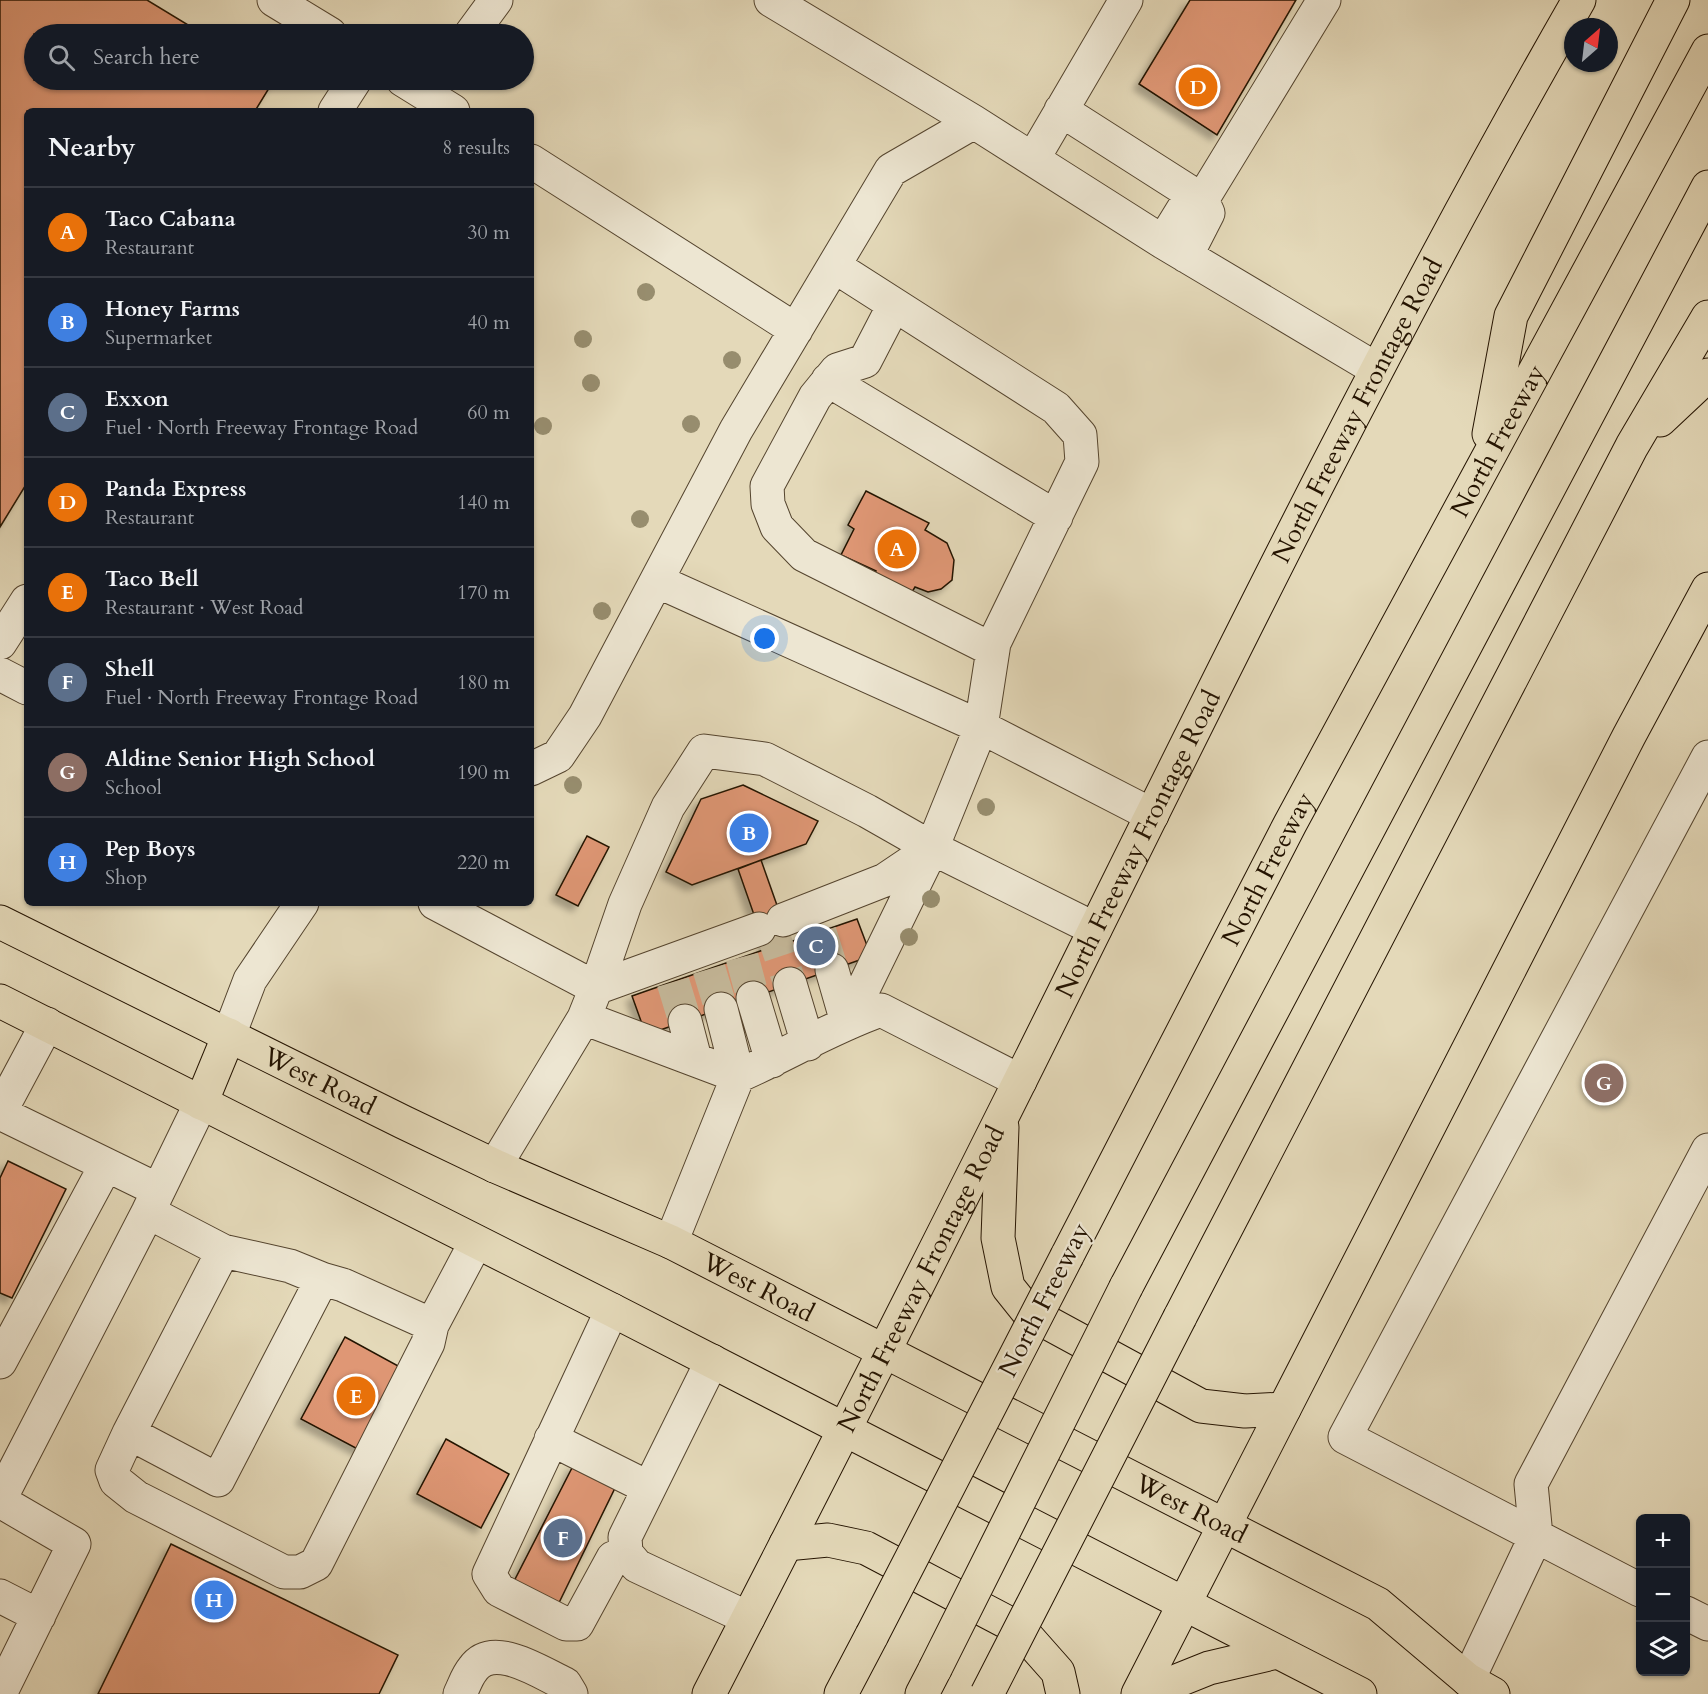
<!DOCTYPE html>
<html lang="en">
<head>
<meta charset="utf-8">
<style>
  body { margin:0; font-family:Cardo,serif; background:#242831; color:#f1f3f6 }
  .controls { position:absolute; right:18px; bottom:18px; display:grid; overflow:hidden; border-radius:9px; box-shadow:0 2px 4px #0004 }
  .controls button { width:54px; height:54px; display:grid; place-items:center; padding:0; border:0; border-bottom:2px solid #363941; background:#171b24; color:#f1f3f6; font:30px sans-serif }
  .compass { position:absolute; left:1564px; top:18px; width:54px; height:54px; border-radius:50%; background:#171b24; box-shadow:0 2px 4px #0004; rotate:28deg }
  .you { position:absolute; left:765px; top:639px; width:21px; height:21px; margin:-15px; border:4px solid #fff; border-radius:50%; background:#1a73e8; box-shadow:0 0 0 9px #1a73e833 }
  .badge { display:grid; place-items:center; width:39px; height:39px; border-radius:50%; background:#c59692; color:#fff; font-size:20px; font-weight:700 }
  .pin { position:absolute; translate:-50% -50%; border:3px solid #fff; box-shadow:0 2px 6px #0006 }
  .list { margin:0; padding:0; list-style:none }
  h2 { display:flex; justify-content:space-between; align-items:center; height:78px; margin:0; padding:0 24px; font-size:26px }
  h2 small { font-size:20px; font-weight:400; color:#9ea1a6 }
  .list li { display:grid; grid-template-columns:39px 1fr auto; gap:18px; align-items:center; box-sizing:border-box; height:90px; padding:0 24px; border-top:2px solid #363941 }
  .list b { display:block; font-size:22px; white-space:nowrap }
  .list p { margin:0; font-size:20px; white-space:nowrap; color:#9ea1a6 }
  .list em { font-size:20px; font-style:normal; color:#9ea1a6 }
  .icon { flex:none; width:33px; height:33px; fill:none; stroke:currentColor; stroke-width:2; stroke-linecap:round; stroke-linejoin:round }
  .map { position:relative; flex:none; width:1708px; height:1694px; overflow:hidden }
  .search { position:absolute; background:#171b24; box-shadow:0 2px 4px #0004; left:24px; top:24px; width:510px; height:66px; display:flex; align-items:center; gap:15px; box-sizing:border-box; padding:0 21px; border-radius:33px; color:#9ea1a6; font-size:22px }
  .panel { position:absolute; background:#171b24; box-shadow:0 2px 4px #0004; left:24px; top:108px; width:510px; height:798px; border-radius:9px }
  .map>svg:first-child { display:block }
</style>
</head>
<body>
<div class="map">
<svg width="1708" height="1694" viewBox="0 0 1708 1694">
  <defs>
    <filter id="shadow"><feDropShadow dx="-5.5" dy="5.5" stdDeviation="3" flood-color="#0004"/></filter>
  </defs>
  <rect width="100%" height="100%" fill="#e4d9b9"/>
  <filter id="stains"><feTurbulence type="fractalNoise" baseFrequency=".00333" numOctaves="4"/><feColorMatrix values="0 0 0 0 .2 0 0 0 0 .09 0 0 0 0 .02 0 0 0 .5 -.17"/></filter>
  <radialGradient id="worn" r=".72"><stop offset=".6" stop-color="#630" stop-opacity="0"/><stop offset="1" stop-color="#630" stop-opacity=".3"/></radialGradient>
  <!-- building -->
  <path fill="#df9775" stroke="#241300" stroke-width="1.5" filter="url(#shadow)" d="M 0,0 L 147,0 L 203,34 L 34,34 L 34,80 L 274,80 L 255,111 L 27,111 L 27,483 L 0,527 Z
    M 1190,0 L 1296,0 L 1217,135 L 1139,84 Z
    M 866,491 L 929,523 L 925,530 L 947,543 L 954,560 L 952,580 L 941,589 L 928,592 L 915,587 L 909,597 L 873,578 L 876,571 L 841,555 L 854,529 L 848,525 Z
    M 743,785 L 818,821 L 806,844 L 692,885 L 666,872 L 701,799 Z
    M 587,836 L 609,847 L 578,906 L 556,895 Z
    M 761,860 L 790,942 L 857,919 L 871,956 L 646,1035 L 632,996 L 766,949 L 738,869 Z
    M 8,1161 L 66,1189 L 12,1298 L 0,1293 L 0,1178 Z
    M 345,1337 L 411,1373 L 367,1454 L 301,1419 Z
    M 446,1439 L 509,1474 L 481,1528 L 417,1494 Z
    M 574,1464 L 616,1486 L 553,1615 L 509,1591 Z
    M 171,1544 L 398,1655 L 379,1694 L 98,1694 Z"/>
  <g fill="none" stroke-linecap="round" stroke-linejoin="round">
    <!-- minor-tunnel -->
    <path stroke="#c7bb9d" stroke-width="33" stroke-dasharray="33 16" stroke-linecap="butt" d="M 770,925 L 790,984
      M 820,932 L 832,970
      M 742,957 L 753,998
      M 709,969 L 721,1009
      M 673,982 L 685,1021"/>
    <!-- minor casing -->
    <g stroke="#54442e" stroke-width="35">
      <path id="minor" d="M 274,0 L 330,34
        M 771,0 L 974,122
        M 471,34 L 496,0
        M 403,80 L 453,111
        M 1061,110 L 1202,200 L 1208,213 L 1186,256
        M 335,111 L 355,80
        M 1033,159 L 1126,0
        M 531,161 L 796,330
        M 1163,242 L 1187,203 L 1202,200 L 1324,0
        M 834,266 L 1056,408 L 1080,435 L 1082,462 L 994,643 L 981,727 L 932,848 L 1095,929
        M 894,305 L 865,361 L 837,370 L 815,397 L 767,486 L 768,504 L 777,527 L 804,555 L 993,650
        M 828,380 L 1056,517
        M 657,581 L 981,727 L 1152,815
        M 0,643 L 27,601
        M 0,674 L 27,688
        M 531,769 L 558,756 L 585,716 L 736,430 L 891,170 L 974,122 L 1163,242 L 1376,369
        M 435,903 L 596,988 L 584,1018 L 495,1166
        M 783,920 L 885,880 L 931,849
        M 832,970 L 847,1022
        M 790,984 L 808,1044
        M 596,988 L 625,904 L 668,807 L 704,751 L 765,759 L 867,811 L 932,848
        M 596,988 L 759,929
        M 753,998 L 772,1061
        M 721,1009 L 738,1076
        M 584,1018 L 738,1076
        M 685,1021 L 695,1059
        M 847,1022 L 932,848
        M 229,1035 L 250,980 L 302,903
        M 0,1112 L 47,1024
        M 0,1113 L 158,1190
        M 148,1212 L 223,1251 L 129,1433 L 218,1480 L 322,1279 L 290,1266 L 223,1251
        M 671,1242 L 738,1076 C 786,1055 832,1027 881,1010 L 1020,1081
        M 322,1279 L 343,1285 L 432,1325
        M 612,1310 L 489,1574 L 499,1590 L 566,1624 L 577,1624 L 613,1558 L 626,1553
        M 712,1361 L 625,1537 L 626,1553 L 637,1566 L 748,1618
        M 0,1362 L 106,1165
        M 129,1433 L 112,1470 L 116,1481 L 136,1497 L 284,1572 L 300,1572 L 316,1564 L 428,1343 L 432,1325 L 476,1242
        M 551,1439 L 649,1488
        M 0,1499 L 148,1212 L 201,1103
        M 0,1501 L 74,1544 L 0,1694
        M 1640,1590 L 1345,1437 L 1708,757
        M 0,1596 L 39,1616
        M 1686,1613 L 1708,1624
        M 1468,1680 L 1536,1536 L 1531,1484 L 1708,1150
        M 460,1694 C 464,1686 467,1676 473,1669 C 493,1640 541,1673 565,1684 L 571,1694"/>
    </g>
    <!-- major casing -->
    <g stroke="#241300" stroke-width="35">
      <g id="major">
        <path id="s1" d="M 0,922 L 403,1122 L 495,1166 L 671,1242 L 1378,1604 L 1468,1680 L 1493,1694"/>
        <path d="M 0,1001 L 612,1310 L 1360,1694"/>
        <path d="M 201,1103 L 229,1035"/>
        <path d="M 1002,1127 L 998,1238 L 1008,1287 L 1028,1312 L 1201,1406 L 1245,1411 L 1284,1409"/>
        <path d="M 786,1544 L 828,1540 L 866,1548 L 1020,1629 L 1058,1672 L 1063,1694"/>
        <path id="s2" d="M 709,1694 C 833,1453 956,1211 1076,968 C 1237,642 1398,315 1579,0"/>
        <path d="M 1138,1694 L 1629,736 L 1708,589"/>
        <path d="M 1144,1694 L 1209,1668 L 1277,1652"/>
      </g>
    </g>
    <!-- highway casing -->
    <g stroke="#241300" stroke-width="35">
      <g id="highway">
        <path d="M 1660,420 L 1708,375"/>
        <path d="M 1489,434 L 1511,316 L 1673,0"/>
        <path id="s3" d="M 1067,1256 L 1290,824 L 1708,51"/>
        <path d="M 1126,1287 L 1708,187"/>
        <path d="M 1180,1317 L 1632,446 L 1708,317"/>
        <path d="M 841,1694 L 872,1635"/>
        <path d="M 922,1694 L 935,1669"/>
      </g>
    </g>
    <!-- minor -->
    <use href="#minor" stroke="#ede6d2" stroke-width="33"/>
    <!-- major -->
    <use href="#major" stroke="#e4d9b9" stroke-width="33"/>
    <!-- highway -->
    <use href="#highway" stroke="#e4d9b9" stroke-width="33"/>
    <!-- highway-bridge casing -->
    <g stroke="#241300" stroke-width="35" stroke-linecap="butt">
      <path id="highway-bridge" d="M 872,1635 L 1067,1256
        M 935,1669 L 1126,1287
        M 987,1694 L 1180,1317"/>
    </g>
    <!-- highway-bridge -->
    <use href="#highway-bridge" stroke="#e4d9b9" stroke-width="33"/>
  </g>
  <!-- trees -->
  <g fill="#978d6e">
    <circle cx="646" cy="292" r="9"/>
    <circle cx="583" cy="339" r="9"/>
    <circle cx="732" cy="360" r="9"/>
    <circle cx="591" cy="383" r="9"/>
    <circle cx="691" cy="424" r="9"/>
    <circle cx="543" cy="426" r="9"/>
    <circle cx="640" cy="519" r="9"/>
    <circle cx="602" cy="611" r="9"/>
    <circle cx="573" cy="785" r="9"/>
    <circle cx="986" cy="807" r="9"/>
    <circle cx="931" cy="899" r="9"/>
    <circle cx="909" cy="937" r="9"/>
  </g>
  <g text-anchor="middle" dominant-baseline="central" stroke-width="4.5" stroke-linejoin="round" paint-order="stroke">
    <!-- street labels -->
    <g font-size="26" fill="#241300" stroke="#ede6d2">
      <text stroke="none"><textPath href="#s2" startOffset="1438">North Freeway Frontage Road</textPath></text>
      <text stroke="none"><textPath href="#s3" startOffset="922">North Freeway</textPath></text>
      <text stroke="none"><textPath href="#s2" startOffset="952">North Freeway Frontage Road</textPath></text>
      <text stroke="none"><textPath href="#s3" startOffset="436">North Freeway</textPath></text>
      <text stroke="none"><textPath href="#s1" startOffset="357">West Road</textPath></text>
      <text stroke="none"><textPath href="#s2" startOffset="466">North Freeway Frontage Road</textPath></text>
      <text stroke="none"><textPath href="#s1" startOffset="842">West Road</textPath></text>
      <text transform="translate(1044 1300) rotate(-63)">North Freeway</text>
      <text stroke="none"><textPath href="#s1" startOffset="1328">West Road</textPath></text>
    </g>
  </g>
  <rect width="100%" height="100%" filter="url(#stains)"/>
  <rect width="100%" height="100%" fill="url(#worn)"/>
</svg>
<div class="controls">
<button>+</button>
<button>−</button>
<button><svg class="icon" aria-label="layers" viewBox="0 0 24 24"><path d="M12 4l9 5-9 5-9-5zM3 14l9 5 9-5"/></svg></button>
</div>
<svg class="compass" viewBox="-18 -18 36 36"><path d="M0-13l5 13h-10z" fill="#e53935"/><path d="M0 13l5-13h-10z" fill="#9ea1a6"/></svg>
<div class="you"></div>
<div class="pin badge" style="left:897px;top:549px;background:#e8710a">A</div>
<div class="pin badge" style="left:749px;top:833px;background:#3f7fe0">B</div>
<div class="pin badge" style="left:816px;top:946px;background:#5c6f8a">C</div>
<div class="pin badge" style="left:1198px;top:87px;background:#e8710a">D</div>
<div class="pin badge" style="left:356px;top:1396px;background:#e8710a">E</div>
<div class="pin badge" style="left:563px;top:1538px;background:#5c6f8a">F</div>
<div class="pin badge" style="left:1604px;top:1083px;background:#8d6e63">G</div>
<div class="pin badge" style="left:214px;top:1600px;background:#3f7fe0">H</div>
<div class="search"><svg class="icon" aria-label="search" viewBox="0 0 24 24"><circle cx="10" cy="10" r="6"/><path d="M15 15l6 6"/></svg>Search here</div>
<section class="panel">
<h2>Nearby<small>8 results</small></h2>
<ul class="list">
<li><span class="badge" style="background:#e8710a">A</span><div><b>Taco Cabana</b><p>Restaurant</p></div><em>30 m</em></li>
<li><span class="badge" style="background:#3f7fe0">B</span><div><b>Honey Farms</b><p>Supermarket</p></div><em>40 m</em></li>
<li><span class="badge" style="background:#5c6f8a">C</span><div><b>Exxon</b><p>Fuel · North Freeway Frontage Road</p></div><em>60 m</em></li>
<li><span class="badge" style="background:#e8710a">D</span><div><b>Panda Express</b><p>Restaurant</p></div><em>140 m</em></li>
<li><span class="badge" style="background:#e8710a">E</span><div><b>Taco Bell</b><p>Restaurant · West Road</p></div><em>170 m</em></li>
<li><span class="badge" style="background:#5c6f8a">F</span><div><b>Shell</b><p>Fuel · North Freeway Frontage Road</p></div><em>180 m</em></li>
<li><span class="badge" style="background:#8d6e63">G</span><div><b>Aldine Senior High School</b><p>School</p></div><em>190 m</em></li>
<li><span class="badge" style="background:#3f7fe0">H</span><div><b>Pep Boys</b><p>Shop</p></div><em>220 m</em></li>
</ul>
</section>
</div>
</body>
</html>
